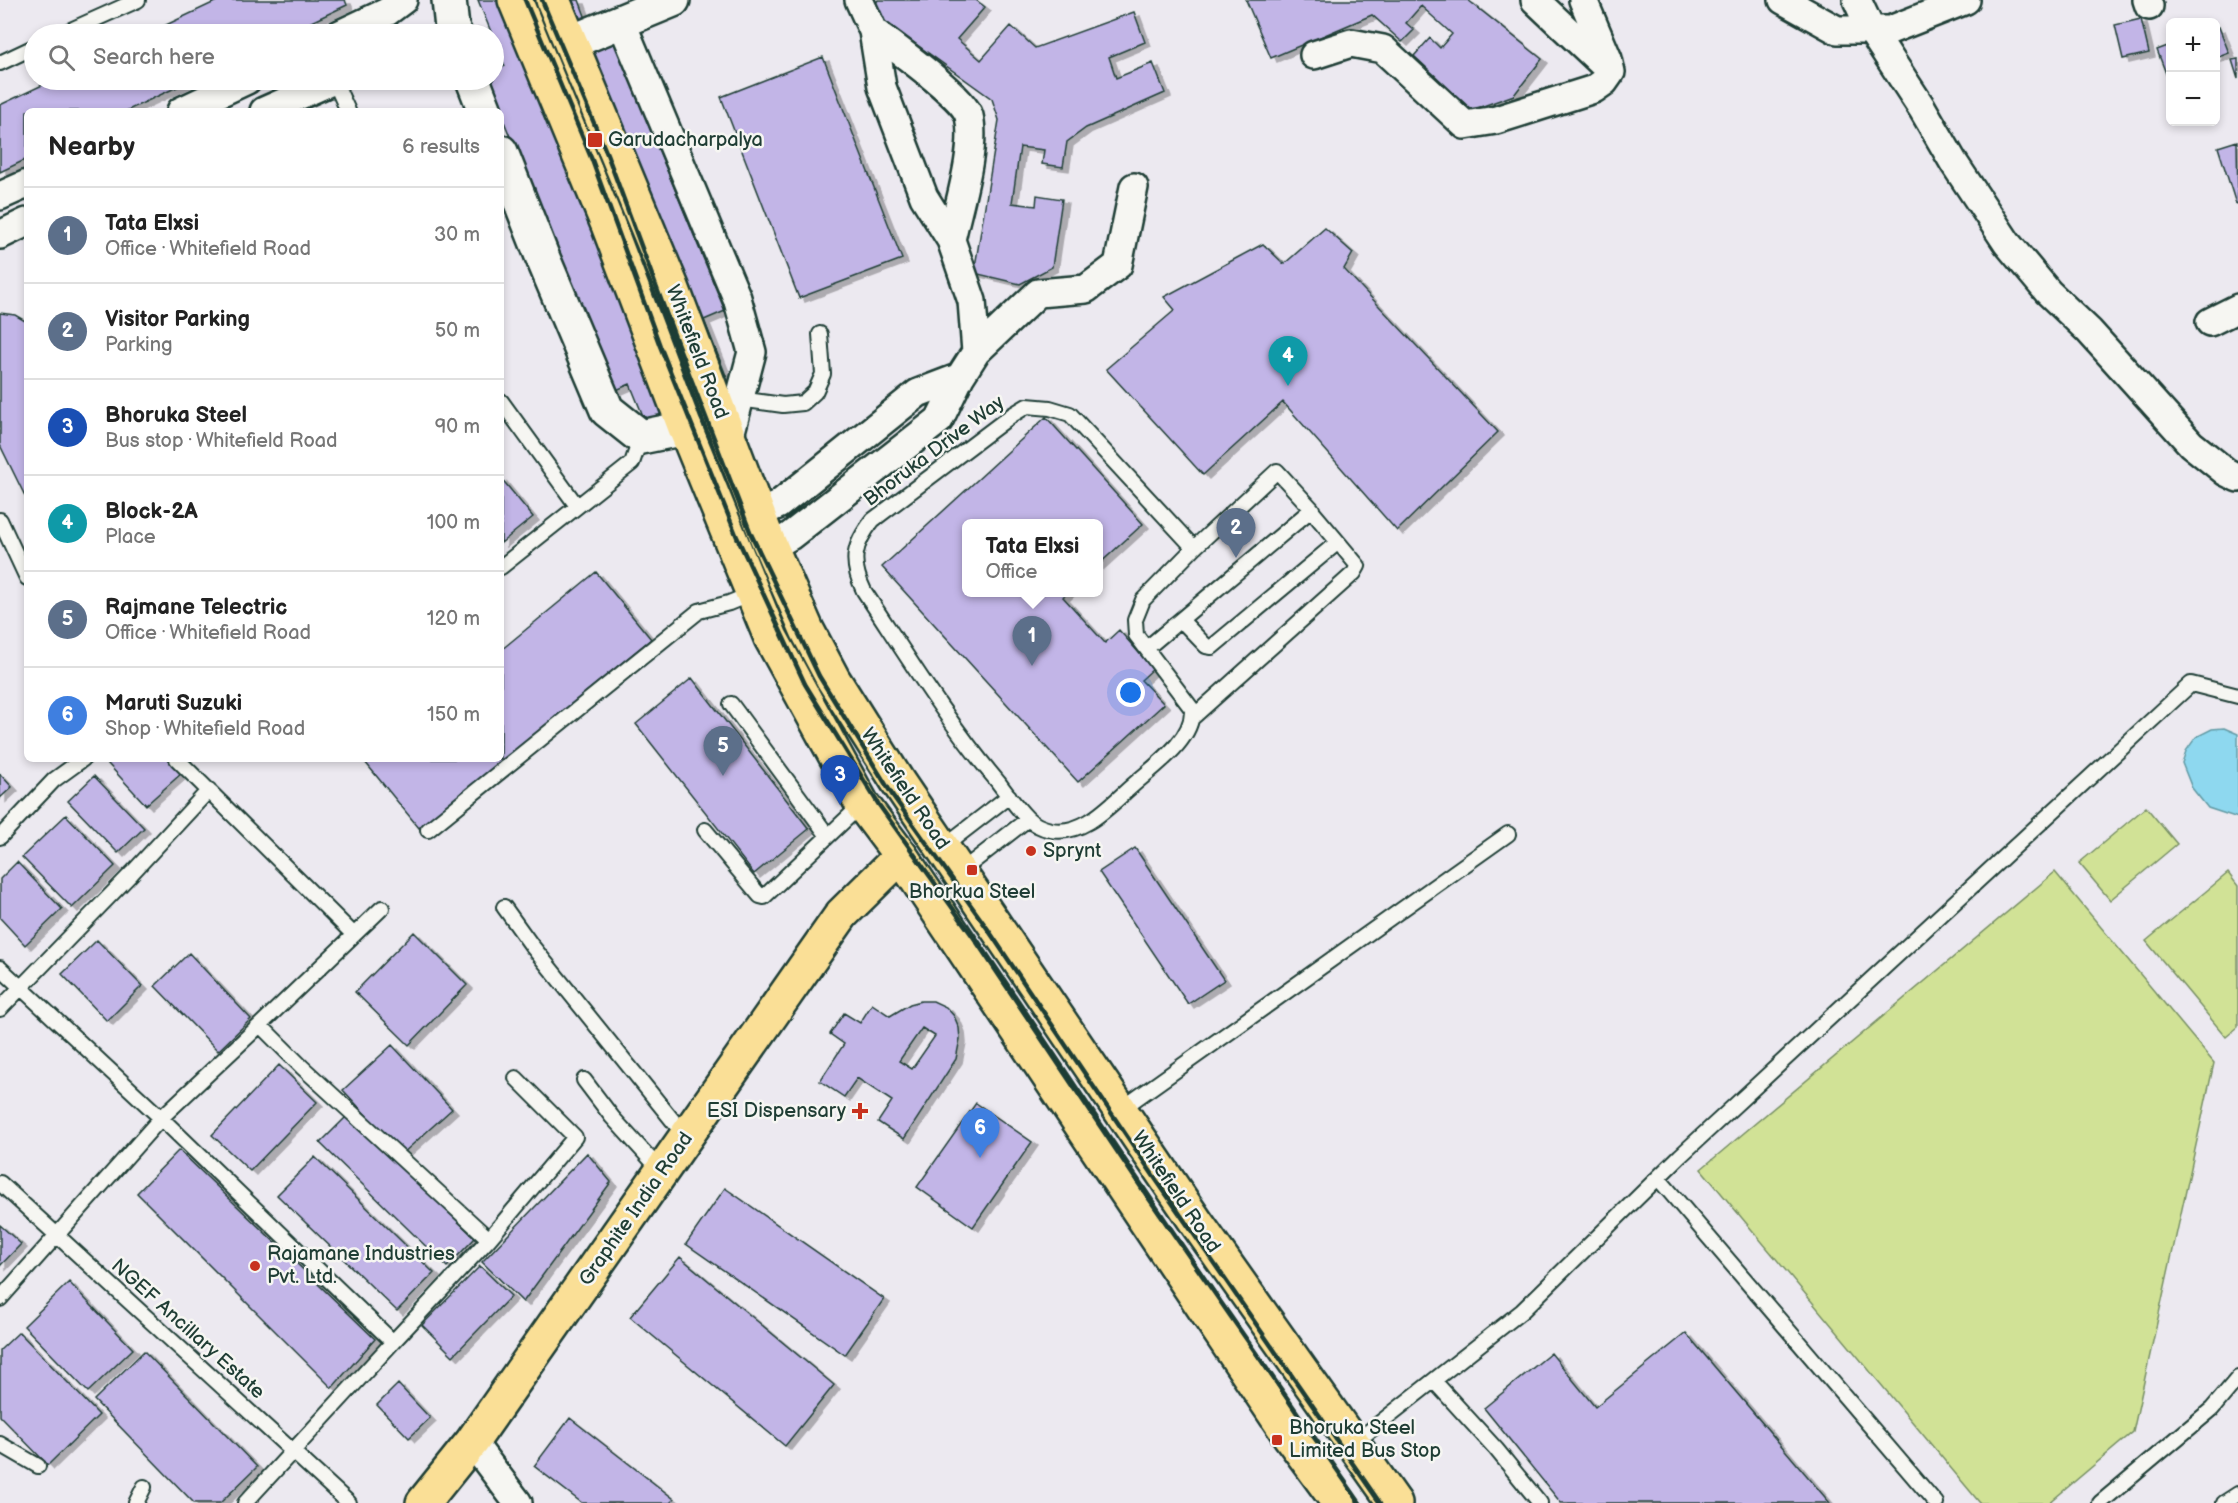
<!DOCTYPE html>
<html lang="en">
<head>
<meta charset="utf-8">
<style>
  body { margin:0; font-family:"Balsamiq Sans",sans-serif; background:#f2f2f2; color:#222 }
  .controls { position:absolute; right:18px; top:18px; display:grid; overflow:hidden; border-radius:9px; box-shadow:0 3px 9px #0003 }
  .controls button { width:54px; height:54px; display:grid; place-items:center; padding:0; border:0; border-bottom:2px solid #e0e0e0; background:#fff; color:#222; font:30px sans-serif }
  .you { position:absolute; left:1131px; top:693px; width:21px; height:21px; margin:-15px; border:4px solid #fff; border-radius:50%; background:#1a73e8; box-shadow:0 0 0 9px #1a73e833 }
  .badge { display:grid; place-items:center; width:39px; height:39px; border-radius:50%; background:#0f766e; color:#fff; font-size:20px; font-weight:700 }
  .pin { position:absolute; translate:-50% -50px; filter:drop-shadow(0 2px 3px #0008) }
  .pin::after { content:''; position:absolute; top:32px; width:21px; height:18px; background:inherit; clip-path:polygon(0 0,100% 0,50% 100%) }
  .popup { position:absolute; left:962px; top:519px; width:141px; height:78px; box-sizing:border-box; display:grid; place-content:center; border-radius:9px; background:#fff; filter:drop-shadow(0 2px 4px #0005); font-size:20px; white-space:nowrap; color:#767676 }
  .popup b { font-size:22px; color:#222 }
  .popup::after { content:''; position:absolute; left:50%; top:100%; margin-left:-12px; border:12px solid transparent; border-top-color:#fff }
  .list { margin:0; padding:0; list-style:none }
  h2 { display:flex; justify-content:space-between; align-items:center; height:78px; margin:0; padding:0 24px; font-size:26px }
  h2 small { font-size:20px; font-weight:400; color:#767676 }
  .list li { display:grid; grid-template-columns:39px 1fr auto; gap:18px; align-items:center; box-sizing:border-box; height:96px; padding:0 24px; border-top:2px solid #e0e0e0 }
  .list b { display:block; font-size:22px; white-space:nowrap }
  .list p { margin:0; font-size:20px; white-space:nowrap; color:#767676 }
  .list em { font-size:20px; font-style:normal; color:#767676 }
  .icon { flex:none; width:33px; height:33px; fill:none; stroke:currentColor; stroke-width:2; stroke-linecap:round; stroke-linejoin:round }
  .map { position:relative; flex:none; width:2238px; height:1503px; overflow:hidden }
  .search { position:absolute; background:#fff; box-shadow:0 3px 9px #0003; left:24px; top:24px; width:480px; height:66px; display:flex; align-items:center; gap:15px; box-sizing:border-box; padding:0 21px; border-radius:33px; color:#767676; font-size:22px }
  .panel { position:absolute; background:#fff; box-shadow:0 3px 9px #0003; left:24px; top:108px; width:480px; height:654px; border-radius:9px }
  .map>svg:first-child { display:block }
</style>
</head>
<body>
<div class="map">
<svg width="2238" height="1503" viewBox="0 0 2238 1503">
  <defs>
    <filter id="shadow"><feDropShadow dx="6" dy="4" stdDeviation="0" flood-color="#0004"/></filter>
  </defs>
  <rect width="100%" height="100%" fill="#ece9f0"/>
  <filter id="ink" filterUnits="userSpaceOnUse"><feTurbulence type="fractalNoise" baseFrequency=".0167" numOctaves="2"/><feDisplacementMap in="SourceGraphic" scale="12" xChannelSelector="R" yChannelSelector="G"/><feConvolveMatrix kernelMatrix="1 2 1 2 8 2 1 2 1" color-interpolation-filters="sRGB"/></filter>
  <g filter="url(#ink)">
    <!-- green -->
    <path fill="#d1e296" stroke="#789065" stroke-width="1.5" d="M 2146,807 L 2177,844 L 2110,900 L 2079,863 Z
      M 2055,872 L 2214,1063 L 2133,1432 L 2049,1503 L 1980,1503 L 1701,1169 Z
      M 2228,873 L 2238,886 L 2238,1027 L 2226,1037 L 2146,941 Z"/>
    <!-- water -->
    <path fill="#8ed8ef" stroke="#629aa4" stroke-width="1.5" d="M 2224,728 L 2238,734 L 2238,818 L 2208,808 L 2192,788 L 2182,763 L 2186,751 L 2196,737 L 2212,729 Z"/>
    <!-- building -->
    <path fill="#c2b5e7" stroke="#1f3d34" stroke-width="1.5" fill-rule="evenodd" filter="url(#shadow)" d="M 219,0 L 345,0 L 347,5 L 286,34 L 147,34 Z
      M 478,0 L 579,0 L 588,24 L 604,17 L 725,311 L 704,320 L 733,393 L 648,428 L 630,384 L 614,391 L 487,80 L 494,80 L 494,71 L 505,66 Z
      M 878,0 L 976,0 L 985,7 L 957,39 L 981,60 L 1011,26 L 1035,48 L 1134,12 L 1145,42 L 1109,57 L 1116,78 L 1153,63 L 1165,93 L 1086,128 L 1067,142 L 1063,167 L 1042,164 L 1044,150 L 1020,147 L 1012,203 L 1036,206 L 1037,195 L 1062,199 L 1052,267 L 1020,284 L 974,273 L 999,120 L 992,99 L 870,11 Z
      M 1246,0 L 1468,0 L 1542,59 L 1514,95 L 1472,110 L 1414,56 L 1430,38 L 1440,48 L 1452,34 L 1421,6 L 1406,23 L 1414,30 L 1402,42 L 1372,15 L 1271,58 Z
      M 2141,19 L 2149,53 L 2123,59 L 2115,25 Z
      M 2219,27 L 2229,53 L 2216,58 L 2216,28 Z
      M 2170,45 L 2170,75 L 2167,76 L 2157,50 Z
      M 823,57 L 902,259 L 799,298 L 721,97 Z
      M 2238,59 L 2238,79 L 2232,60 Z
      M 53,80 L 192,80 L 126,111 L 27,111 L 27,159 L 0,172 L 0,105 Z
      M 2237,141 L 2238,203 L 2236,204 L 2218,147 Z
      M 1325,228 L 1353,253 L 1344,269 L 1498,432 L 1397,531 L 1283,402 L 1203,475 L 1106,369 L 1175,310 L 1164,297 L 1263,244 L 1284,264 Z
      M 0,313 L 15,315 L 27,322 L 27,500 L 0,445 Z
      M 1046,417 L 1143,524 L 1098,565 L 1098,524 L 966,524 L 966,592 L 1068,592 L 1063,597 L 1105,643 L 1119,630 L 1153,669 L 1141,680 L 1164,704 L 1078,782 L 882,567 Z
      M 501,478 L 533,517 L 501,543 Z
      M 596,572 L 651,639 L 419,828 L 365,762 L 368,759 L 501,759 L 501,650 Z
      M 692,678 L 809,829 L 754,874 L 636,724 Z
      M 113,759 L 169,759 L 182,773 L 146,805 L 108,764 Z
      M 0,774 L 12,787 L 0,798 Z
      M 94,776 L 144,828 L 118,853 L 68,801 Z
      M 66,815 L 115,866 L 72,908 L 22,857 Z
      M 1135,848 L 1224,980 L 1188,1004 L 1099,872 Z
      M 17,862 L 62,909 L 25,945 L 0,918 L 0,879 Z
      M 414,932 L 467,985 L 409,1045 L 355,992 Z
      M 97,940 L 142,986 L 107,1021 L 62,974 Z
      M 189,953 L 251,1019 L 218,1051 L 155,986 Z
      M 921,1001 L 933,1001 L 946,1007 L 954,1016 L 959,1028 L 960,1039 L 956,1059 L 904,1139 L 878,1122 L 892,1101 L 857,1078 L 844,1097 L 820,1081 L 844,1044 L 830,1034 L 844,1013 L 860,1023 L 872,1004 L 890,1016 L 910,1004 ZM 922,1028 L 935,1036 L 912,1069 L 899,1061 Z
      M 392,1045 L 452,1109 L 402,1154 L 343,1090 Z
      M 279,1065 L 317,1102 L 250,1171 L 212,1135 Z
      M 976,1103 L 1032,1142 L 973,1227 L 917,1187 Z
      M 348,1115 L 475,1238 L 447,1267 L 320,1143 Z
      M 179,1150 L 375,1339 L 332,1388 L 137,1193 Z
      M 587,1153 L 611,1182 L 523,1302 L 482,1262 Z
      M 315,1157 L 434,1273 L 397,1311 L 277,1195 Z
      M 725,1188 L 884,1299 L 845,1355 L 686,1244 Z
      M 0,1225 L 21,1244 L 0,1266 Z
      M 680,1257 L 834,1385 L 785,1446 L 630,1317 Z
      M 480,1266 L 511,1296 L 453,1356 L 422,1325 Z
      M 69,1282 L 133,1349 L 88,1392 L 24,1326 Z
      M 19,1332 L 99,1415 L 48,1465 L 0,1416 L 0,1350 Z
      M 1686,1333 L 1830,1503 L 1561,1503 L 1484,1408 L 1551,1353 L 1595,1407 Z
      M 144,1351 L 257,1467 L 220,1503 L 194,1503 L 94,1400 Z
      M 398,1384 L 430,1418 L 409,1438 L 377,1405 Z
      M 570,1418 L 674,1499 L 670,1503 L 582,1503 L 534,1466 Z"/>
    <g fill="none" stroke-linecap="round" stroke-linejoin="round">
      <!-- service casing -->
      <g stroke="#1f3d34" stroke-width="18">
        <path id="service" d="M 62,34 L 138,0
          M 0,63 L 34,47
          M 334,80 L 348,111
          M 739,399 L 783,405 L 803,403 L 815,392 L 823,374 L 820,334
          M 501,401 L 577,506
          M 1027,406 L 1050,408 L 1070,414 L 1194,548 L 1143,600 L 1135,620 L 1136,635 L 1192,709 C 1194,740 1153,767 1132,786 C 1110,805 1084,836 1051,830 C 1042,828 1033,824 1027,818 C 1016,807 1007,794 998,782 C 948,723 907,656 864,591 C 850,562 853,545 873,520 L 1012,415 Z
          M 1311,510 L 1338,542
          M 0,520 L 27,578
          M 501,567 L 632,463 L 641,437
          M 1181,620 L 1206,646 L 1212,647 L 1338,542 L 1358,566 L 1354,573 L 1192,718
          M 1147,648 L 1312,509 L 1277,471 L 1194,548
          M 731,704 L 828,836
          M 177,759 L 354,935
          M 428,830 L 699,611 L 729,603 L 751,594
          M 705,830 L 760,896 L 764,897 L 862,804
          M 0,837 L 54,780 L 83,759
          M 943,847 L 1009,796
          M 960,872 L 1028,819
          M 504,907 L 532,946 L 686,1137
          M 0,968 L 161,1118 L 260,1025 L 302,1067 L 489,1239 L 393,1342
          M 0,1009 L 132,873 L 209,790
          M 260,1025 L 382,908
          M 584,1080 L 612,1117 L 662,1172
          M 1120,1110 L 1508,834
          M 1658,1178 L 1936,1503
          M 0,1183 L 349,1503
          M 489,1239 L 575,1137 L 516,1078
          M 0,1299 L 161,1118 L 393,1342 L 245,1503
          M 1434,1381 L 1496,1449 L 1540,1503
          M 0,1444 L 38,1466
          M 1353,1444 L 1522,1311 L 1680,1156 L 2191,684 L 2238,696
          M 136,1503 L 144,1487
          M 2100,1503 L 2212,1409 L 2238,1378
          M 2224,1503 L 2238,1494"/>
      </g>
      <!-- minor casing -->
      <g stroke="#1f3d34" stroke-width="32">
        <path id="minor" d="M 859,0 L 873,31 L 882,87 L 924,197 L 951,240 L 972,301 L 976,352 L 960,377
          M 1535,0 L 1606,67
          M 1783,0 L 1837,30 L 1890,30 L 1966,0
          M 1857,0 L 1871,30 L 1922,108 L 1954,163 L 2007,243 L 2048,292 L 2089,331 L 2191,444 L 2226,472 L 2238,478
          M 2147,0 L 2149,6
          M 621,21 L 737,298 L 752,352 L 729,439
          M 873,31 C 892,45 964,97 969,116 C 977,149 958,206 951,240
          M 340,34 L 387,12 L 403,0
          M 1314,55 L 1351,43 L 1383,49 L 1465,125 L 1496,120 L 1594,89 L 1604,82 L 1611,72 L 1608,59 L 1583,0
          M 181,111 L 247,80
          M 264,111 L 334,80
          M 0,196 L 27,184
          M 0,235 L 27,222
          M 2210,322 L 2238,308
          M 976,352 L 1038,293 L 1086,289 L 1118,265 L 1134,187
          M 758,514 L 778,505 L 918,393 L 960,377 L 939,420 L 790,536 L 771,547
          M 472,1442 L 518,1503"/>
      </g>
      <!-- tertiary casing -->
      <g stroke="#1f3d34" stroke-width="38">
        <path id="tertiary" d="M 449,0 L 452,28 L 455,34
          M 571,42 L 673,0
          M 473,80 L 485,111
          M 501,152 L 542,256 L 607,410 L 641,437 L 685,428"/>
      </g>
      <!-- primary casing -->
      <g stroke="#1f3d34" stroke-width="38">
        <path id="primary" d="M 515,0 L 608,225 L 685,428 L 771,638 L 862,804 L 901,856 L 1289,1435 L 1339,1503
          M 553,0 L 672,287 L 767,538 L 807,630 L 833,679 L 898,782 L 1196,1222 L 1395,1503
          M 423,1503 L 472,1442 L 842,914 L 901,856"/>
      </g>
      <!-- service -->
      <use href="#service" stroke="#f6f6f2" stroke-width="14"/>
      <!-- minor -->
      <use href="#minor" stroke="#f6f6f2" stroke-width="27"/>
      <!-- tertiary -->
      <use href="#tertiary" stroke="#f6f6f2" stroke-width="33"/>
      <!-- primary -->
      <use href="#primary" stroke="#fadf96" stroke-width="33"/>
      <!-- rail -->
      <path stroke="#1f3d34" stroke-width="4.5" d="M 525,0 L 592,160 L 660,346 L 737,537 L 805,684 L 879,805 L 974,938 L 1143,1190 L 1360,1503
        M 542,0 L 607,154 L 676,340 L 751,534 L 819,676 L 893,796 L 987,928 L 1157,1181 L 1380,1503"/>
    </g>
  </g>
  <!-- markers -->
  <g fill="#c8321e" stroke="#f6f6f2" stroke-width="2">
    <rect x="587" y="132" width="16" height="16" rx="3"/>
    <circle cx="1031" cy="851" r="6"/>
    <rect x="966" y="864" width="12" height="12" rx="3"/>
    <path d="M857 1102h6v6h6v6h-6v6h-6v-6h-6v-6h6z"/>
    <circle cx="255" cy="1266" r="6"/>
    <rect x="1271" y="1434" width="12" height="12" rx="3"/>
  </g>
  <g text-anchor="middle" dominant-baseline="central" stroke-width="5" stroke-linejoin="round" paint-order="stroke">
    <!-- poi labels -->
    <g font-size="20" fill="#1f3d34" stroke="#f6f6f2" text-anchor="start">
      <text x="608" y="140">Garudacharpalya</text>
      <text x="1043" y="851">Sprynt</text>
      <text x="972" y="892" text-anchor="middle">Bhorkua Steel</text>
      <text x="846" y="1111" text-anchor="end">ESI Dispensary</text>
      <text x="267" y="1254">Rajamane Industries<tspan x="267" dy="23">Pvt. Ltd.</tspan></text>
      <text x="1289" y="1428">Bhoruka Steel<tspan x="1289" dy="23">Limited Bus Stop</tspan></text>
    </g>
    <!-- street labels -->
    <g font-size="20" fill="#1f3d34" stroke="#f6f6f2">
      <text transform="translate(697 352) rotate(69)">Whitefield Road</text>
      <text transform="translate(934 451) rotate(-37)">Bhoruka Drive Way</text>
      <text transform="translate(905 789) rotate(56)">Whitefield Road</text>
      <text transform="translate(1176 1192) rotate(56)">Whitefield Road</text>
      <text transform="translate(636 1209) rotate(-55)">Graphite India Road</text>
      <text transform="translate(188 1329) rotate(42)">NGEF Ancillary Estate</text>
    </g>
  </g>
</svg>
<div class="controls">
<button>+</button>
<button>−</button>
</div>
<div class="you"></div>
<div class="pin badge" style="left:1032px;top:666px;background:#5c6f8a">1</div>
<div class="popup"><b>Tata Elxsi</b>Office</div>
<div class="pin badge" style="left:1236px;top:558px;background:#5c6f8a">2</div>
<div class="pin badge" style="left:840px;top:805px;background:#1a4fb4">3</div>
<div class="pin badge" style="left:1288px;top:386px;background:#0f9aa8">4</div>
<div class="pin badge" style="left:723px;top:776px;background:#5c6f8a">5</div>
<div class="pin badge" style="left:980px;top:1158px;background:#3f7fe0">6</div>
<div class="search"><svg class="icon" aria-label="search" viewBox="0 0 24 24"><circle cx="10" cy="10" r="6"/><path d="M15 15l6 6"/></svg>Search here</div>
<section class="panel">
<h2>Nearby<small>6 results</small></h2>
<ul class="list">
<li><span class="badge" style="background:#5c6f8a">1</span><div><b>Tata Elxsi</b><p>Office · Whitefield Road</p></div><em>30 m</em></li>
<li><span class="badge" style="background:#5c6f8a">2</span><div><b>Visitor Parking</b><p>Parking</p></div><em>50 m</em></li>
<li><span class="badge" style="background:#1a4fb4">3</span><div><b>Bhoruka Steel</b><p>Bus stop · Whitefield Road</p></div><em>90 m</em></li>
<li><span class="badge" style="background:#0f9aa8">4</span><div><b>Block-2A</b><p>Place</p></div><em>100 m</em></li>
<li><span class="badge" style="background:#5c6f8a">5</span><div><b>Rajmane Telectric</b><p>Office · Whitefield Road</p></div><em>120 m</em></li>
<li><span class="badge" style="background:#3f7fe0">6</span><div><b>Maruti Suzuki</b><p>Shop · Whitefield Road</p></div><em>150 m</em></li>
</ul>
</section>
</div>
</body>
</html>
